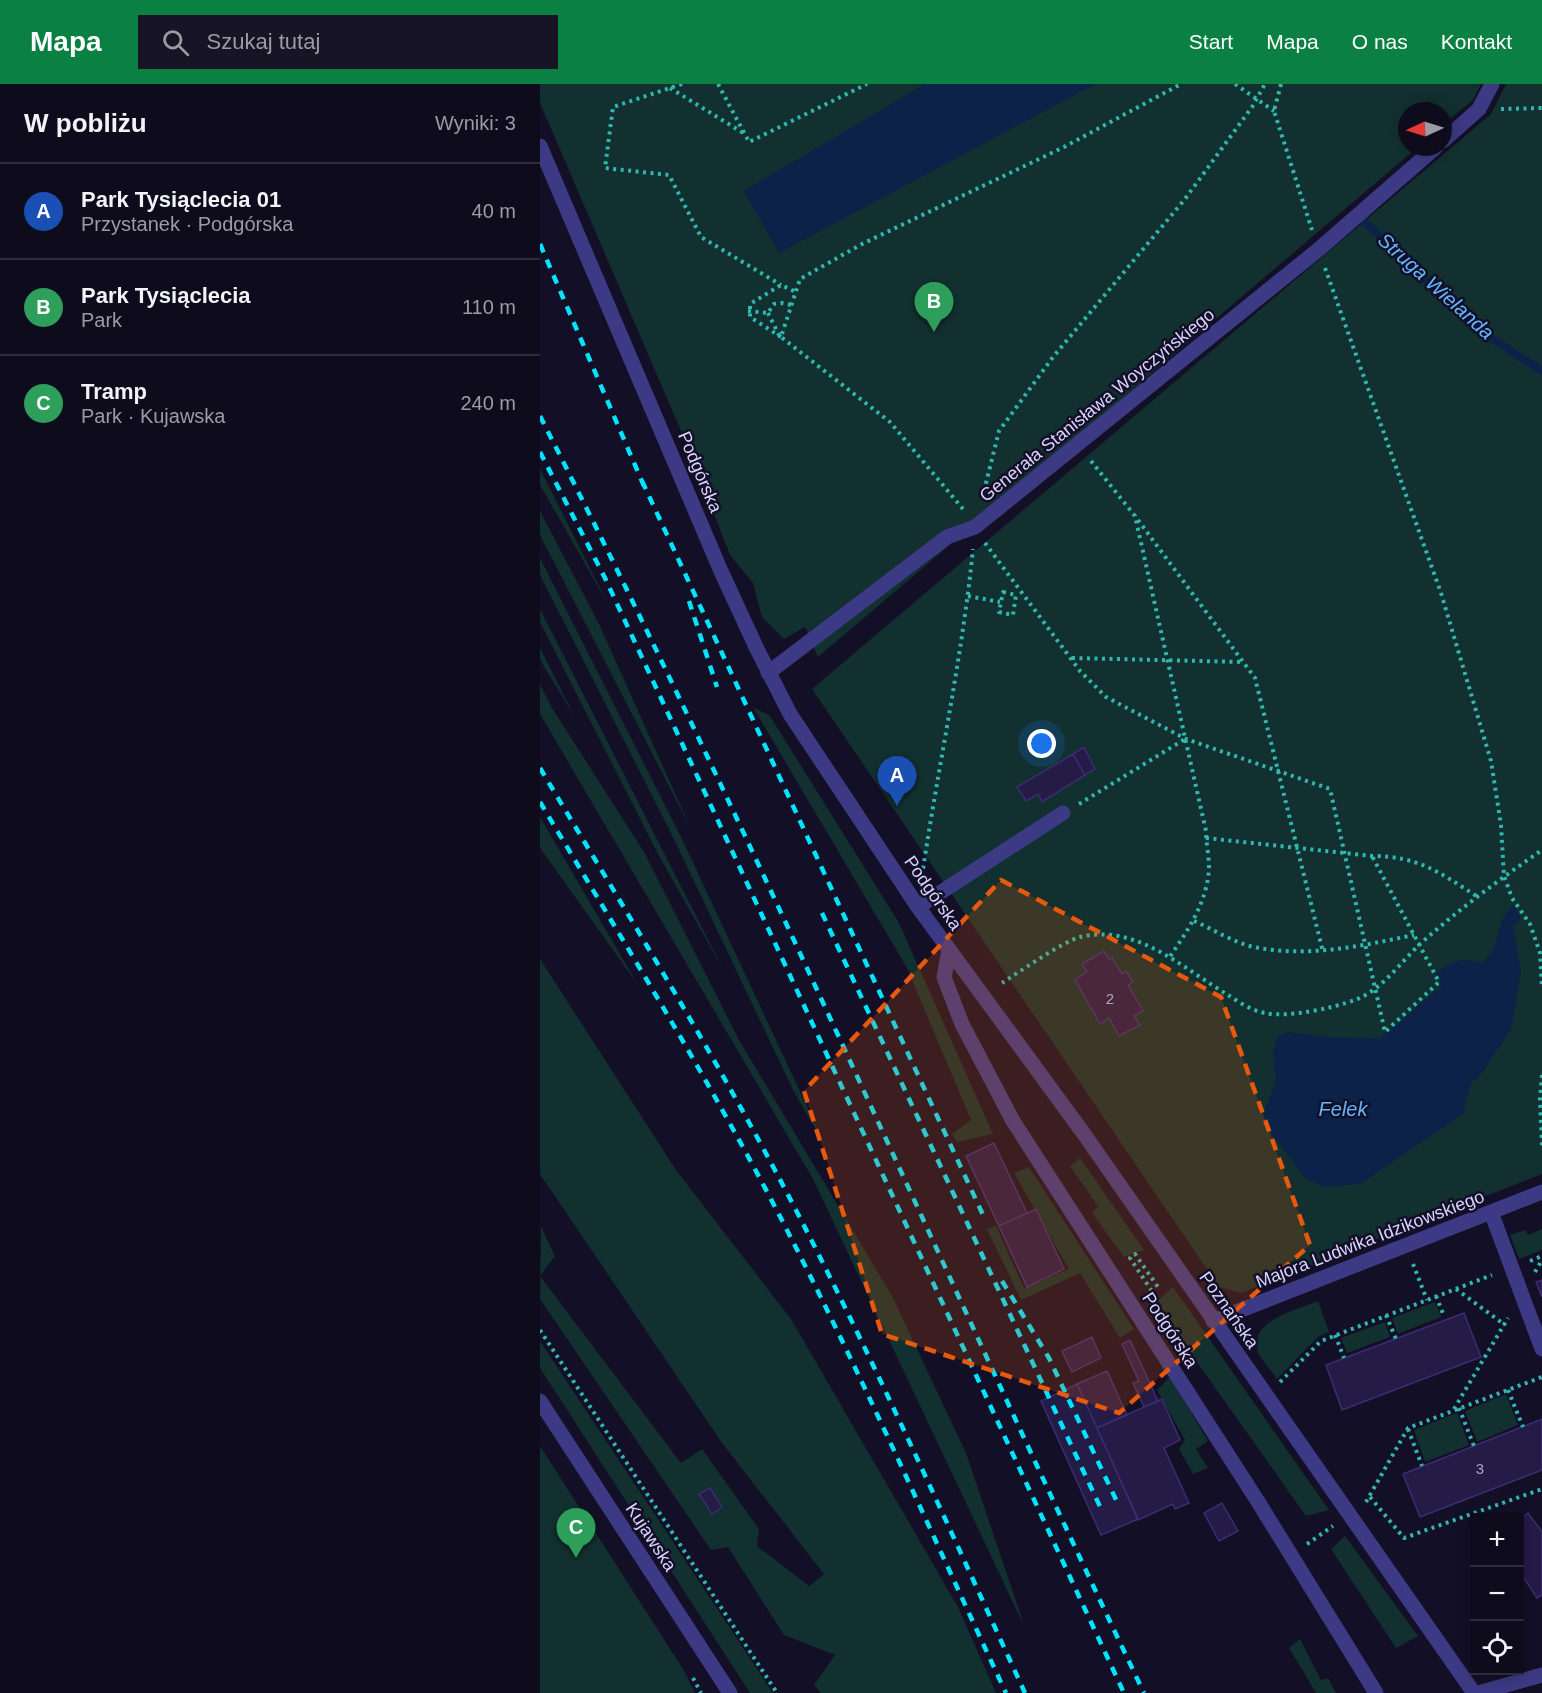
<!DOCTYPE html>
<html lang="pl">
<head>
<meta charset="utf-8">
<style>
  body { margin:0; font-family:Arial,sans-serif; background:#171425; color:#f1f3f6 }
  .controls { position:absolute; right:18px; bottom:18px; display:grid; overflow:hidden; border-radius:0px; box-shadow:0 3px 15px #0003 }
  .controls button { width:54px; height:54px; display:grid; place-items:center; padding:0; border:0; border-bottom:2px solid #2e2b3b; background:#0e0b1c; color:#f1f3f6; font:30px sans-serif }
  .compass { position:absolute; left:858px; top:18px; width:54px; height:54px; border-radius:50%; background:#0e0b1c; box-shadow:0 3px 15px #0003; rotate:266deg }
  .you { position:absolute; left:502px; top:660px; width:21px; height:21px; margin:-15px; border:4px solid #fff; border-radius:50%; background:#1a73e8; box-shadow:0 0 0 9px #1a73e833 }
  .badge { display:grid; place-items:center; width:39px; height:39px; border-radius:50%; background:#0b8043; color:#fff; font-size:20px; font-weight:700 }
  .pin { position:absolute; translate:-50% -50px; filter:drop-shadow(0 2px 3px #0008) }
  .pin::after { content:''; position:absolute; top:32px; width:21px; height:18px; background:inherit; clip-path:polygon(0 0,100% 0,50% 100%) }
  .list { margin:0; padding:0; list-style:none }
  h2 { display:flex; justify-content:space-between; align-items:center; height:78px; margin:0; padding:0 24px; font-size:26px }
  h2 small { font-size:20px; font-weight:400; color:#9b9ba3 }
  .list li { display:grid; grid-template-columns:39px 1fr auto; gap:18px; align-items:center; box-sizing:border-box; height:96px; padding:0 24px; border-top:2px solid #2e2b3b }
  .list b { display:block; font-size:22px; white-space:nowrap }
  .list p { margin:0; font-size:20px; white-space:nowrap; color:#9b9ba3 }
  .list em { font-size:20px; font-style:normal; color:#9b9ba3 }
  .icon { flex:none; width:33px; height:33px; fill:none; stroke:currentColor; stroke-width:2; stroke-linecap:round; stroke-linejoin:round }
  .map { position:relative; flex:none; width:1002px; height:1609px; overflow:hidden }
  header { display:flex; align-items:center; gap:36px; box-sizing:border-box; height:84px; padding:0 30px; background:#0b8043; color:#fff }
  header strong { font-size:28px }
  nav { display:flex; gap:33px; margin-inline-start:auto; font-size:21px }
  .search { width:420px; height:54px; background:#171425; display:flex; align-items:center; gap:15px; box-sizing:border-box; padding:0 21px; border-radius:0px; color:#9b9ba3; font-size:22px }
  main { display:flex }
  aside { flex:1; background:#0e0b1c }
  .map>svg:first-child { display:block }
</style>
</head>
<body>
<header>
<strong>Mapa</strong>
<div class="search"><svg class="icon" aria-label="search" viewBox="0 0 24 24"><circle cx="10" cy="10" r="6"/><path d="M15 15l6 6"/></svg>Szukaj tutaj</div>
<nav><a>Start</a><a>Mapa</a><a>O nas</a><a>Kontakt</a></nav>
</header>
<main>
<aside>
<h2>W pobliżu<small>Wyniki: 3</small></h2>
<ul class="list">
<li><span class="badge" style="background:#1a4fb4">A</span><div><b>Park Tysiąclecia 01</b><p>Przystanek · Podgórska</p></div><em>40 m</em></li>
<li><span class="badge" style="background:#2e9e5b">B</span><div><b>Park Tysiąclecia</b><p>Park</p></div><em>110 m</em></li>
<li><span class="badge" style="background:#2e9e5b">C</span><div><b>Tramp</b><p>Park · Kujawska</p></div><em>240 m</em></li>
</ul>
</aside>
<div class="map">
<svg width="1002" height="1609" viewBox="0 0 1002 1609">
  <rect width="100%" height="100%" fill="#130f26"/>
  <!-- green -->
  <path fill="#12302f" d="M 0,0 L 941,0 L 933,16 L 903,41 L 903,27 L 867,27 L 867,63 L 878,63 L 278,573 L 265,543 L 244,555 L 222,533 L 213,499 L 190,471 L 145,356 L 0,19 Z
    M 966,0 L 1002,0 L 1002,1090 L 701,1209 L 679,1203 L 272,605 L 951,30 Z
    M 0,385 L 68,520 L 0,401 Z
    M 0,427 L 59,540 L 151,745 L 0,451 Z
    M 0,474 L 142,755 L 286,1063 L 254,1008 L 132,751 L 0,491 Z
    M 0,525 L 184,887 L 118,770 L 0,538 Z
    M 0,564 L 35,633 L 0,576 Z
    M 0,600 L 12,624 L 104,768 L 199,956 L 352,1212 L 426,1369 L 485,1544 L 273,1095 L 0,630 Z
    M 213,623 L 230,632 L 359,839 L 453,1050 L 417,1058 L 412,1050 L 431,1036 L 367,884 Z
    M 0,733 L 98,901 L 0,764 Z
    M 0,875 L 136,1086 L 251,1235 L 418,1523 L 456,1609 L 281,1609 L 274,1601 L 295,1571 L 244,1551 L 188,1463 L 171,1466 L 0,1215 L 1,1143 L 15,1172 L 0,1192 L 141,1379 L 162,1365 L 219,1445 L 217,1462 L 269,1502 L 284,1490 L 182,1359 L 0,1090 Z
    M 540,1074 L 604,1166 L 584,1173 L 552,1129 L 558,1122 L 530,1082 Z
    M 489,1083 L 594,1245 L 580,1254 L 540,1189 L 481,1216 L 447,1145 L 456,1142 L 484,1204 L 529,1185 L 474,1089 Z
    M 1002,1145 L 1002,1166 L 979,1175 L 970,1151 L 985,1146 L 988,1151 Z
    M 633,1203 L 789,1426 L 766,1432 L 615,1219 Z
    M 778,1217 L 789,1248 L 778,1253 L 737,1295 C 732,1287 725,1280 720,1272 C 703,1238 756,1226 778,1217 Z
    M 895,1218 L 901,1233 L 858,1250 L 852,1234 Z
    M 845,1238 L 850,1253 L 807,1269 L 801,1254 Z
    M 0,1257 L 233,1609 L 210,1609 L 0,1284 Z
    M 630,1293 L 668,1357 L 656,1365 L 668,1384 L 653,1390 L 639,1365 L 645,1356 L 617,1306 Z
    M 966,1310 L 978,1341 L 937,1358 L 925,1327 Z
    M 917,1329 L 929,1361 L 885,1378 L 874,1346 Z
    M 0,1362 L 143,1585 L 155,1609 L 0,1609 Z
    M 805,1452 L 878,1552 L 856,1564 L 791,1465 Z
    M 760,1555 L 781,1596 L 788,1594 L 796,1609 L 776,1609 L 749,1564 Z"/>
  <!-- water -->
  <path fill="#0c2248" d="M 385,0 L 555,0 L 239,169 L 204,107 Z
    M 974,821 L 981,835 L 973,844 L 981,887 L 971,945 L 939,993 L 931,998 L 923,1030 L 820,1100 L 786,1103 L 765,1094 L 726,1042 L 723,1031 L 736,997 L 733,968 L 738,952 L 748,948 L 785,953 L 840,954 L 902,902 L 896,890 C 911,877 922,873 941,879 C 962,865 954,835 974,821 Z"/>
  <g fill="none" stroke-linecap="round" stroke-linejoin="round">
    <!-- stream -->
    <path stroke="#0c2248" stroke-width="8" d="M 822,135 L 937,245 L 1002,287"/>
  </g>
  <!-- building -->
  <path fill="#241b47" stroke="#3b2d73" stroke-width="1.5" d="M 544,663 L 555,685 L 545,691 L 533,670 Z
    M 533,670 L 545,691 L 502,718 L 498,710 L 486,717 L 477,703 Z
    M 564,867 L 569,875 L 572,874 L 582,890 L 586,887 L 593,898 L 588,901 L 603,927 L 594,932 L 600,941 L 579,952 L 569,934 L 560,940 L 535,896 L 547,888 L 542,880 Z
    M 454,1059 L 487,1129 L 459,1142 L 426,1072 Z
    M 496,1125 L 524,1185 L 487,1203 L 459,1142 Z
    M 1002,1196 L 1002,1213 L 996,1198 Z
    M 924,1229 L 941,1273 L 802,1326 L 786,1281 Z
    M 552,1253 L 561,1274 L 532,1288 L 522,1267 Z
    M 590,1256 L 618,1317 L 604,1323 L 593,1299 L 599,1297 L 582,1260 Z
    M 567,1287 L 587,1331 L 557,1344 L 537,1300 Z
    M 537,1300 L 598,1435 L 561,1451 L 501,1317 Z
    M 622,1315 L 640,1356 L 624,1364 L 649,1419 L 635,1425 L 633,1420 L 598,1436 L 557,1344 Z
    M 1002,1335 L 1002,1386 L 880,1433 L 863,1390 Z
    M 170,1404 L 182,1423 L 172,1430 L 159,1410 Z
    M 682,1419 L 698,1447 L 679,1457 L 664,1429 Z
    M 988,1429 L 1002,1448 L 1002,1511 L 997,1514 L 980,1488 L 980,1435 Z"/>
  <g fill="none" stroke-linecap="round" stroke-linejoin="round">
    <!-- path -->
    <path stroke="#2fb8b0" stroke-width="4" stroke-dasharray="3 4.5" stroke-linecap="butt" d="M 142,0 L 73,23 L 65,84 L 129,91 L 161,153 L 241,201
      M 178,0 L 209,58 L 327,0
      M 695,0 L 734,27
      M 741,0 L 734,27 L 772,146
      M 130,4 L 205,50
      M 961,25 L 1002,24
      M 785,184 L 901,509 L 951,677 L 961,741 L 964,792 L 972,814 L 990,840 L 1000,869 L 1002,903
      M 208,227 L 228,229 L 234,220 L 242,219 L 251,221
      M 228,229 L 240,253
      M 241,253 L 210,233 L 210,220 L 241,201 L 256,208
      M 551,377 L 595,432 L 666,747 C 666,759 669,772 669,784 C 667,819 648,846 629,874
      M 444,407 L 459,347 L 513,273 L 645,115 L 712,23 L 725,0
      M 423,425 L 350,338 L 241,253 L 260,195 L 322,160 L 524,63 L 641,0
      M 598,436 L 715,594 L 783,868
      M 445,459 L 540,587 L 566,613 L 646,655 L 790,705 L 845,948 L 899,898 L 832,772
      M 463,508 L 476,511 L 473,531 L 459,528 Z
      M 428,512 L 460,518
      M 532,574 L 704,578
      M 539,720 L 645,655
      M 666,754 L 832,772 C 879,772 900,789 938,813
      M 382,792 C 398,683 422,575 433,465
      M 654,837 C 673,845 694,859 714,863 C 768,874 821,862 874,851
      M 462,899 C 479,888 524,857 540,853 C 596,839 644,885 688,911 C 699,918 712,927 725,929 C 748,934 793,924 815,916 C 842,906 859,880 880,860 C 918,826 960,795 1002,766
      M 1002,991 L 1000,1015 L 1002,1062
      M 990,1177 L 1002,1172
      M 873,1180 L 887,1216
      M 995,1188 L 1002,1176
      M 916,1205 L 965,1241
      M 609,1212 L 613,1209 L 590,1174 L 595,1170 L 618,1203
      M 896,1212 L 904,1232
      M 846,1231 L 856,1255
      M 0,1246 L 237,1609
      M 795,1251 L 804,1274
      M 740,1298 L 781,1257 L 952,1191
      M 968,1306 L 983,1343
      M 919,1324 L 934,1362
      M 914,1325 L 968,1234
      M 868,1345 L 882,1382
      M 830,1413 L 864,1454 L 1002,1405
      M 826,1418 L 868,1344 L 1002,1293
      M 767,1460 L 793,1442
      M 153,1594 L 161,1609"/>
    <!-- service -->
    <path stroke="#3d3a85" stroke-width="15" d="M 378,823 L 523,729
      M 938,1609 L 1002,1591"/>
    <!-- pedestrian -->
    <path stroke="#3d3a85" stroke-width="15" d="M 903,57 L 939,25 L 952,0
      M 228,589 L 407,453 L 435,443 L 778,166 L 896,63"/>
    <!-- minor -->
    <path stroke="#3d3a85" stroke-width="15" d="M 951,1128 L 1002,1265
      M 673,1237 L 1002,1108"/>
    <!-- tertiary -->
    <path stroke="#3d3a85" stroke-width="15" d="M 0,62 L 180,485 L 216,563 L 250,630 L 378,823 L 544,1050 L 934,1609
      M 409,867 L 404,893 L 422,940 L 473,1037 L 717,1416 L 836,1609
      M 0,1317 L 190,1609"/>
    <!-- rail -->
    <path stroke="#00e5ff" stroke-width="4.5" stroke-dasharray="9 8" stroke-linecap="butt" d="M 0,160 L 104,402
      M 0,332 C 214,752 401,1184 604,1609
      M 0,368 L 65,494 L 584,1609
      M 102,397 L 444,1133
      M 149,517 L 177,603
      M 0,684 C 88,831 179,977 258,1130 C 339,1287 411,1448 485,1609
      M 0,718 C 76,845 154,971 224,1102 C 312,1268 387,1440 466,1609
      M 282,829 L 563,1429
      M 462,1197 L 509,1274 L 579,1422"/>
  </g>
  <!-- marked area -->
  <path fill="#e8590c" fill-opacity="0.2" stroke="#e8590c" stroke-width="4.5" stroke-dasharray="12 8" stroke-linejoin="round" d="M 461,796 L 681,913 L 770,1161 L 579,1329 L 342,1250 L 264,1007 Z"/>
  <g text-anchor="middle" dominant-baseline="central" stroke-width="5" stroke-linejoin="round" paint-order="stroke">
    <!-- number labels -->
    <g font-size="15" fill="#aca6d1">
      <text x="570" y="914">2</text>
      <text x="940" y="1384">3</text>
    </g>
    <!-- street labels -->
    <g font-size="18" fill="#d9d4ff" stroke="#130f26">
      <text transform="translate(557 321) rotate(-39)">Generała Stanisława Woyczyńskiego</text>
      <text transform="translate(160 388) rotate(67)">Podgórska</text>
      <text transform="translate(393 809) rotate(55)">Podgórska</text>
      <text transform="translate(830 1155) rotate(-21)">Majora Ludwika Idzikowskiego</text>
      <text transform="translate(689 1226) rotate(55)">Poznańska</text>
      <text transform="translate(630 1246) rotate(57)">Podgórska</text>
      <text transform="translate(111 1453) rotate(57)">Kujawska</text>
    </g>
    <!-- water labels -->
    <g font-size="20" font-style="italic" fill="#62b6ff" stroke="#130f26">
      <text transform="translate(896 202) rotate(42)">Struga Wielanda</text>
      <text x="803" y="1025">Felek</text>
    </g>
  </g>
</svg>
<div class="controls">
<button>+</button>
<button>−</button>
<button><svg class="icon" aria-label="locate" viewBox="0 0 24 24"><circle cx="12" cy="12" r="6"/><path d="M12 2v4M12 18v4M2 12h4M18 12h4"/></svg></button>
</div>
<svg class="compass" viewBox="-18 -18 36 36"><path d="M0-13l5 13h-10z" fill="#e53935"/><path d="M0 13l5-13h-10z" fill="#9b9ba3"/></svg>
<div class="you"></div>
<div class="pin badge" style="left:357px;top:722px;background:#1a4fb4">A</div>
<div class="pin badge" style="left:394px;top:248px;background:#2e9e5b">B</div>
<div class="pin badge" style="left:36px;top:1474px;background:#2e9e5b">C</div>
</div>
</main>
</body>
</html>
